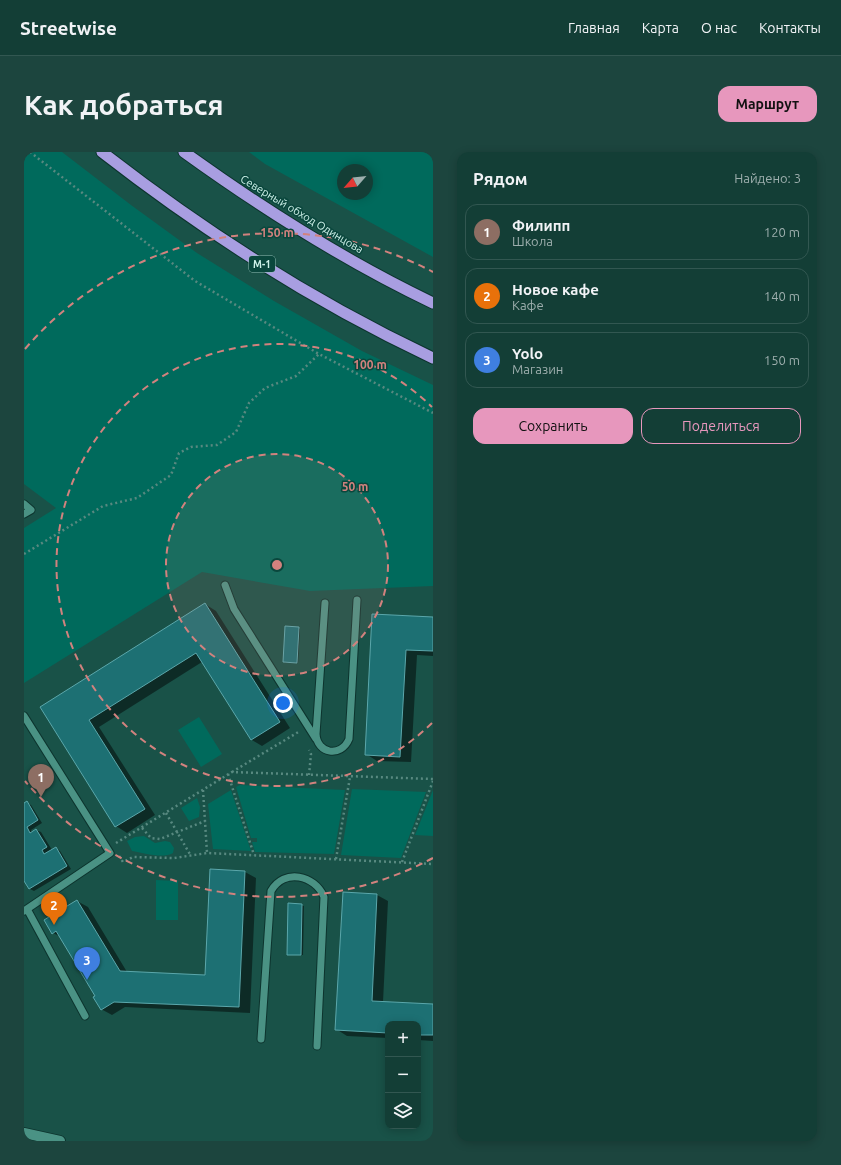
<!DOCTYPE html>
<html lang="ru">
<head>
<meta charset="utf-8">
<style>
  body { margin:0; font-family:Ubuntu,sans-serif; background:#1c453e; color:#f1f3f6 }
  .controls { position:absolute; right:12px; bottom:12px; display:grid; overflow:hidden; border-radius:8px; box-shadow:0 2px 10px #0003 }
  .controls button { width:36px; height:36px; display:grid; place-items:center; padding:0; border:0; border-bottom:1px solid #325751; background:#133e36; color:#f1f3f6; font:20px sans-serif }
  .compass { position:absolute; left:313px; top:12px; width:36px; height:36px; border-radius:50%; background:#133e36; box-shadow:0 2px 10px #0003; rotate:242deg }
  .you { position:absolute; left:259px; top:551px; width:14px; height:14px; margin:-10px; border:3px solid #fff; border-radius:50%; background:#1a73e8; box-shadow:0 0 0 6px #1a73e833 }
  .badge { display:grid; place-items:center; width:26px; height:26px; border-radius:50%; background:#e797bd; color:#fff; font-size:13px; font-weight:700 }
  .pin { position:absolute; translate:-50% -33px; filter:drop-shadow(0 1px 2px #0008) }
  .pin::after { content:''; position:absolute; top:21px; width:14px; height:12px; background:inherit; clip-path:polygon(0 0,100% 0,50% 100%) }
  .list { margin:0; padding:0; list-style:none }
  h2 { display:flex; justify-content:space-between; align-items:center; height:52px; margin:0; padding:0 16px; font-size:17px }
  h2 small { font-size:13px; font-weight:400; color:#9daead }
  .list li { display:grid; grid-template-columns:26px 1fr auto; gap:12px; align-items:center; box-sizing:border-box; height:56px; margin:0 8px 8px; padding:0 8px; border:1px solid #325751; border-radius:12px }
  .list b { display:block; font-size:15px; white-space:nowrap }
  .list p { margin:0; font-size:13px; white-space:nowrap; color:#9daead }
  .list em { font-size:13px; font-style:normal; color:#9daead }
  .actions { display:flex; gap:8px; padding:12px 16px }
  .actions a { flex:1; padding:9px 0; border:1px solid #e797bd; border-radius:12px; text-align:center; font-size:14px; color:#e797bd }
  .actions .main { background:#e797bd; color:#111 }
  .icon { flex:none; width:22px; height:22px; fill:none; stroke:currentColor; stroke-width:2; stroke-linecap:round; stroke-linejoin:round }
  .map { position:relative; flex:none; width:409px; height:989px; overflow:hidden; border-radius:12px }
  header { display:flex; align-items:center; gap:24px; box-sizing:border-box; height:56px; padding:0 20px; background:#133e36; border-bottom:1px solid #325751 }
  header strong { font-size:19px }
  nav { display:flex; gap:22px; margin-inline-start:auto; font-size:14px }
  .intro { display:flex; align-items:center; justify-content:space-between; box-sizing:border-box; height:96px; padding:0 24px }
  h1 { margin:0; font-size:28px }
  .button { padding:10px 18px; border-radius:12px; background:#e797bd; color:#111; font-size:14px; font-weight:700 }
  main { display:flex; gap:24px; padding:0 24px }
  aside { flex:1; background:#133e36; border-radius:12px; box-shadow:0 2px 10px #0003 }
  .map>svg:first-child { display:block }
</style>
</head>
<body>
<header>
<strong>Streetwise</strong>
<nav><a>Главная</a><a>Карта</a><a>О нас</a><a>Контакты</a></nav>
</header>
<div class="intro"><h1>Как добраться</h1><a class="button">Маршрут</a></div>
<main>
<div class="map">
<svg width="409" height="989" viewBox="0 0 409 989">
  <rect width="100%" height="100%" fill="#195248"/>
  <!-- green -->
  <path fill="#006a5c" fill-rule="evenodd" d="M 0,0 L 38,0 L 107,53 L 173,101 L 250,149 L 338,199 L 409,233 L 409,434 L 286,439 L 178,420 L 0,531 L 0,376 L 32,356 L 0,332 Z
    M 225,0 L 409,0 L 409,105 L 241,12 ZM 319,18 L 343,18 L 343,42 L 319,42 Z
    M 175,565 L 198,602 L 177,615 L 154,578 Z
    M 216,633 L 321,638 L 310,702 L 231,700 L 228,690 L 233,690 L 233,686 L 227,686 L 212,635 Z
    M 328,637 L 402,640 L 377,706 L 317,703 Z
    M 207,638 L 227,699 L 189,697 L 184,652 Z
    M 409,638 L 409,684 L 391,683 Z
    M 173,646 L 176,655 L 175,665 L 165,669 L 157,656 Z
    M 120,684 L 131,691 L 141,689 L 146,690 L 150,696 L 149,701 C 139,707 119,701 108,699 L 103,689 L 111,685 Z
    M 132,728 L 154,729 L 154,768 L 132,768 Z"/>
  <!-- shadow -->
  <path fill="#0007" d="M 181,452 L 192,459 L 266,576 L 238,594 L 228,588 L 178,510 L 75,575 L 131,663 L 103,681 L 92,674 L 17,556 Z
    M 349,463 L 409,466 L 409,504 L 393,503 L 387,610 L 353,609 L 342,602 Z
    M 274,476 L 276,477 L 274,511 L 261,511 L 260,509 Z
    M 3,651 L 7,653 L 18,671 L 7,678 L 8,680 L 12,678 L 17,680 L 28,698 L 32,696 L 36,699 L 47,717 L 10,739 L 6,737 L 0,727 L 0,652 Z
    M 221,720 L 232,726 L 226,861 L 101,855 L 88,863 L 77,857 L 73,844 L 37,785 L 29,781 L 53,749 L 64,755 L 103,820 L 182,824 Z
    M 320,741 L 353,743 L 364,749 L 359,850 L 409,853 L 409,889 L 394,888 L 394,872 L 364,872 L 364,886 L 323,884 L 312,877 Z
    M 265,752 L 280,754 L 279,803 L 266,803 Z"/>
  <!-- building -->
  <path fill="#1d7073" stroke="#5ba7ab" d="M 181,451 L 256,570 L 227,588 L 172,501 L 65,568 L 121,657 L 91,675 L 16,555 Z
    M 348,462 L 409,465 L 409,499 L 382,498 L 376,605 L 341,603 Z
    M 261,474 L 275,475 L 273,511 L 259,510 Z
    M 3,649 L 14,668 L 3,675 L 6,681 L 12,677 L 23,695 L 18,698 L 20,702 L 32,695 L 43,714 L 5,737 L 0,729 L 0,651 Z
    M 186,717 L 221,719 L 215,855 L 90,850 L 77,858 L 69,845 L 71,844 L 32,779 L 28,782 L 20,768 L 53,748 L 96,819 L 181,823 Z
    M 319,740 L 353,742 L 348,849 L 409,852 L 409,883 L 394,883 L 394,872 L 364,872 L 364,881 L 311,878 Z
    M 264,751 L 278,752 L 277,803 L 263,803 Z"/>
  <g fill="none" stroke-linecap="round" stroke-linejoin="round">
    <!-- service casing -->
    <g stroke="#0d342e" stroke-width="9">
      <path id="service" d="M 0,352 L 7,358 L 0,362
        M 201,433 L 210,457 L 292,587
        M 301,451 L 292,582 C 293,602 317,606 325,587 L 333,448
        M 0,564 L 86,701 L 3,757
        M 0,759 L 3,757 L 61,864
        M 237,887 L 247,739 C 260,716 291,723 300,745 L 293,894"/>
    </g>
    <!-- tertiary casing -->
    <g stroke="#0d342e" stroke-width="12">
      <path id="tertiary" d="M 0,981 L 36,989"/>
    </g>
    <!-- trunk casing -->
    <g stroke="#0d342e" stroke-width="13">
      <path id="trunk" d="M 78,0 C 182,81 290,150 409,206
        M 160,0 C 239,57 321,109 409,151"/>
    </g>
    <!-- path -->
    <path stroke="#588980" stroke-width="2.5" stroke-dasharray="2 3" stroke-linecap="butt" d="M 6,0 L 171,129 L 295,202 L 409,261
      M 0,402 L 79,354 L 113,346 L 147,323 L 155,301 L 167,295 L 193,293 L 212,280 L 225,251 L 241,236 L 272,224 L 295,202
      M 208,620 L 276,579
      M 204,622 L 230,703
      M 285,623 L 287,602 L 285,598
      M 179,638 L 183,701
      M 142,661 L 167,704
      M 118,676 L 127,686 L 136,687 L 181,669
      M 92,691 L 208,620 L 409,627
      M 95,704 L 99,710 L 109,705 L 150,706 L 183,701 L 409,712
      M 312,707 L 326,625
      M 378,710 L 409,629"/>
    <!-- service -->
    <use href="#service" stroke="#4a9284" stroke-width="7"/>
    <!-- tertiary -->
    <use href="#tertiary" stroke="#4a9284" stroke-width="10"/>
    <!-- trunk -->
    <use href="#trunk" stroke="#a89ee1" stroke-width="11"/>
  </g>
  <!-- distance rings -->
  <circle cx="253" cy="413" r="111" fill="#d2827e" fill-opacity=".12"/>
  <g fill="none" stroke="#d2827e" stroke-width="2" stroke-dasharray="7 5">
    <circle cx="253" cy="413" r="111"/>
    <path d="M408 571A221 221 0 1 1 408 255"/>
    <path d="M409 706A332 332 0 0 1 1 629M1 197A332 332 0 0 1 409 120"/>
  </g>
  <g text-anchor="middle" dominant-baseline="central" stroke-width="3" stroke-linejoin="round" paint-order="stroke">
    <!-- shield labels -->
    <rect fill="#0a473d" stroke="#92bdb5" stroke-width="1" x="225" y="104" width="26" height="16" rx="3"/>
    <g font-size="10" font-weight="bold" fill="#cdf0e8">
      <text x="238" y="112">М-1</text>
    </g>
    <!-- street labels -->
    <g font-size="11" fill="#cdf0e8" stroke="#0a473d">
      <text transform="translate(278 62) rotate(31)">Северный обход Одинцова</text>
    </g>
  </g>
  <circle cx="253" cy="413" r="6" fill="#d2827e" stroke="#0a473d" stroke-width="2"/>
  <g font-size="12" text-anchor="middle" font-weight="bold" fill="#d2827e" stroke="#0a473d" stroke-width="3" stroke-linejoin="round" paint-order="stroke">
    <text x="253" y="85">150 m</text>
    <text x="346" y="217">100 m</text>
    <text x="331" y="339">50 m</text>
  </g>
</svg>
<div class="controls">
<button>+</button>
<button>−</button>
<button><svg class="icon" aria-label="layers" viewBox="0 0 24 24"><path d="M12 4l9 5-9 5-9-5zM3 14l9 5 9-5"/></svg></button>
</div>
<svg class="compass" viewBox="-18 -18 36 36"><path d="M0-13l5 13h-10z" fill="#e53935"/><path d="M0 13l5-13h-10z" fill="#9daead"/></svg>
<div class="you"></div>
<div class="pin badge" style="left:17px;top:645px;background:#8d6e63">1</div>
<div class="pin badge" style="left:30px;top:773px;background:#e8710a">2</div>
<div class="pin badge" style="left:63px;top:828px;background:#3f7fe0">3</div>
</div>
<aside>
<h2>Рядом<small>Найдено: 3</small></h2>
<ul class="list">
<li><span class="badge" style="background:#8d6e63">1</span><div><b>Филипп</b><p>Школа</p></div><em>120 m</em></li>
<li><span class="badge" style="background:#e8710a">2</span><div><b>Новое кафе</b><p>Кафе</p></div><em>140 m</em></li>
<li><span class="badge" style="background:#3f7fe0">3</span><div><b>Yolo</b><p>Магазин</p></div><em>150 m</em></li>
</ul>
<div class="actions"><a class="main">Сохранить</a><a>Поделиться</a></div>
</aside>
</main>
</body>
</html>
